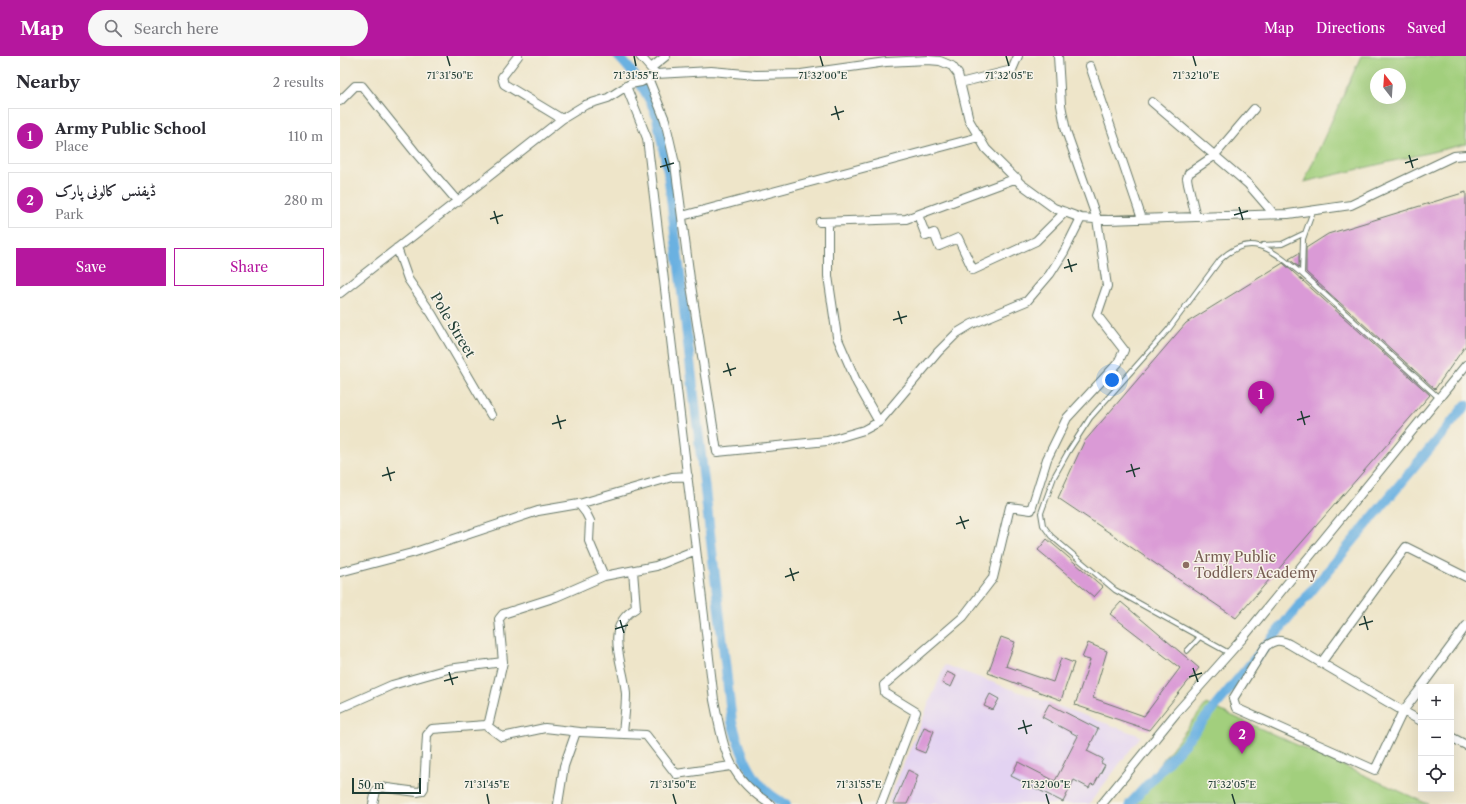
<!DOCTYPE html>
<html lang="en">
<head>
<meta charset="utf-8">
<style>
  body { margin:0; font-family:"Libre Caslon Text",Amiri,serif; background:#f7f7f7; color:#2b2b33 }
  .controls { position:absolute; right:12px; bottom:12px; display:grid; overflow:hidden; border-radius:0px; box-shadow:0 4px 16px #0002 }
  .controls button { width:36px; height:36px; display:grid; place-items:center; padding:0; border:0; border-bottom:1px solid #e1e1e2; background:#fff; color:#2b2b33; font:20px sans-serif }
  .compass { position:absolute; left:1030px; top:12px; width:36px; height:36px; border-radius:50%; background:#fff; box-shadow:0 4px 16px #0002; rotate:343deg }
  .scale { position:absolute; left:12px; bottom:10px; width:69px; box-sizing:border-box; padding-left:4px; border:2px solid #1f3d34; border-top:0; font-size:11px; line-height:14px; white-space:nowrap; color:#1f3d34; -webkit-text-stroke:3px #f7f3e8; paint-order:stroke }
  .you { position:absolute; left:772px; top:324px; width:14px; height:14px; margin:-10px; border:3px solid #fff; border-radius:50%; background:#1a73e8; box-shadow:0 0 0 6px #1a73e833 }
  .badge { display:grid; place-items:center; width:26px; height:26px; border-radius:50%; background:#b5179e; color:#fff; font-size:13px; font-weight:700 }
  .pin { position:absolute; translate:-50% -33px; filter:drop-shadow(0 1px 2px #0008) }
  .pin::after { content:''; position:absolute; top:21px; width:14px; height:12px; background:inherit; clip-path:polygon(0 0,100% 0,50% 100%) }
  .list { margin:0; padding:0; list-style:none }
  h2 { display:flex; justify-content:space-between; align-items:center; height:52px; margin:0; padding:0 16px; font-size:17px }
  h2 small { font-size:13px; font-weight:400; color:#7c7c81 }
  .list li { display:grid; grid-template-columns:26px 1fr auto; gap:12px; align-items:center; box-sizing:border-box; height:56px; margin:0 8px 8px; padding:0 8px; border:1px solid #e1e1e2; border-radius:0px }
  .list b { display:block; font-size:15px; white-space:nowrap }
  .list p { margin:0; font-size:13px; white-space:nowrap; color:#7c7c81 }
  .list em { font-size:13px; font-style:normal; color:#7c7c81 }
  .actions { display:flex; gap:8px; padding:12px 16px }
  .actions a { flex:1; padding:9px 0; border:1px solid #b5179e; border-radius:0px; text-align:center; font-size:14px; color:#b5179e }
  .actions .main { background:#b5179e; color:#fff }
  .icon { flex:none; width:22px; height:22px; fill:none; stroke:currentColor; stroke-width:2; stroke-linecap:round; stroke-linejoin:round }
  .map { position:relative; flex:none; width:1126px; height:748px; overflow:hidden }
  header { display:flex; align-items:center; gap:24px; box-sizing:border-box; height:56px; padding:0 20px; background:#b5179e; color:#fff }
  header strong { font-size:19px }
  nav { display:flex; gap:22px; margin-inline-start:auto; font-size:14px }
  .search { width:280px; height:36px; background:#f7f7f7; display:flex; align-items:center; gap:10px; box-sizing:border-box; padding:0 14px; border-radius:22px; color:#7c7c81; font-size:15px }
  main { display:flex }
  aside { flex:1; background:#fff }
  .map>svg:first-child { display:block }
</style>
</head>
<body>
<header>
<strong>Map</strong>
<div class="search"><svg class="icon" aria-label="search" viewBox="0 0 24 24"><circle cx="10" cy="10" r="6"/><path d="M15 15l6 6"/></svg>Search here</div>
<nav><a>Map</a><a>Directions</a><a>Saved</a></nav>
</header>
<main>
<aside>
<h2>Nearby<small>2 results</small></h2>
<ul class="list">
<li><span class="badge">1</span><div><b>Army Public School</b><p>Place</p></div><em>110 m</em></li>
<li><span class="badge">2</span><div><b>ڈیفنس کالونی پارک</b><p>Park</p></div><em>280 m</em></li>
</ul>
<div class="actions"><a class="main">Save</a><a>Share</a></div>
</aside>
<div class="map">
<svg width="1126" height="748" viewBox="0 0 1126 748">
  <rect width="100%" height="100%" fill="#f7f3e8"/>
  <filter id="ink" filterUnits="userSpaceOnUse"><feTurbulence type="fractalNoise" baseFrequency=".025" numOctaves="2"/><feDisplacementMap in="SourceGraphic" scale="8" xChannelSelector="R" yChannelSelector="G"/><feConvolveMatrix kernelMatrix="1 2 1 2 8 2 1 2 1" color-interpolation-filters="sRGB"/></filter>
  <filter id="wash" filterUnits="userSpaceOnUse"><feTurbulence type="fractalNoise" baseFrequency=".012" numOctaves="4" result="noise"/><feDisplacementMap in="SourceGraphic" scale="16" xChannelSelector="R" yChannelSelector="G"/><feGaussianBlur stdDeviation="0.9" result="paint"/><feColorMatrix in="noise" values="0 0 0 0 0 0 0 0 0 0 0 0 0 0 0 0 0 1.4 0 .05"/><feComposite in="paint" operator="in"/></filter>
  <g filter="url(#wash)">
    <rect width="100%" height="100%" fill="#eee5c9"/>
    <!-- built -->
    <path fill="#e3d3f2" d="M 605,609 L 801,680 L 749,748 L 547,748 Z"/>
    <!-- green -->
    <path fill="#a2cf7d" stroke="#608658" fill-rule="evenodd" d="M 1021,0 L 1126,0 L 1126,88 L 964,126 ZM 1036,18 L 1060,18 L 1060,42 L 1036,42 Z
      M 866,648 L 1088,748 L 789,748 Z"/>
    <g fill="none" stroke-linecap="round" stroke-linejoin="round">
      <!-- canal -->
      <path stroke="#6ab1e1" stroke-width="10" d="M 278,0 C 293,15 311,41 317,62 C 321,79 324,98 328,116 L 392,666 C 401,698 413,734 446,748
        M 790,748 L 844,688 L 1126,349"/>
    </g>
    <g id="blocks">
      <!-- building -->
      <path fill="#da9ad6" d="M 1126,136 L 1126,289 L 1095,333 L 966,216 L 966,192 L 988,178 Z
        M 959,197 L 959,211 L 949,203 Z
        M 943,207 L 1090,339 L 896,562 L 718,442 L 744,386 L 846,267 Z
        M 707,483 L 763,531 L 754,541 L 698,494 Z
        M 781,546 L 859,612 L 809,674 L 735,649 L 750,604 L 742,602 L 748,587 L 767,595 L 753,642 L 804,660 L 840,612 L 770,558 Z
        M 661,581 L 675,586 L 666,610 L 713,626 L 721,602 L 734,607 L 721,644 L 648,617 Z
        M 607,616 L 616,620 L 611,631 L 602,627 Z
        M 650,638 L 659,643 L 653,654 L 644,650 Z
        M 709,648 L 758,673 L 747,695 L 763,703 L 761,707 L 765,709 L 754,729 L 751,728 L 749,732 L 734,724 L 723,746 L 671,720 L 678,706 L 715,725 L 738,680 L 702,661 Z
        M 584,671 L 594,675 L 585,697 L 575,693 Z
        M 568,714 L 578,719 L 572,737 L 567,748 L 553,748 Z"/>
    </g>
  </g>
  <g filter="url(#ink)">
    <use href="#blocks" fill-opacity="0" stroke="#677868" stroke-width="1"/>
    <g fill="none" stroke-linecap="round" stroke-linejoin="round">
      <!-- lane casing -->
      <g stroke="#677868" stroke-width="6">
        <path id="lane" d="M 973,155 L 963,183 L 962,218 L 1099,342
          M 923,189 L 942,188 L 965,177
          M 860,581 L 889,597
          M 847,595 L 860,581 L 775,534 L 711,480 L 703,469 L 701,457 L 714,421 L 728,396 L 750,362 L 828,274 L 880,204 C 912,173 934,196 962,218"/>
      </g>
      <!-- street casing -->
      <g stroke="#677868" stroke-width="10">
        <path id="street" d="M 178,0 L 162,21 L 164,28 L 222,63
          M 300,0 L 316,18
          M 750,10 L 802,163
          M 311,12 L 326,0
          M 308,22 L 325,64 L 335,108 L 350,223 L 377,396 L 487,385 L 524,374 L 539,366 L 598,296 L 617,277 L 632,268 L 687,245 L 710,218 L 724,196 L 741,162
          M 620,27 L 672,14 L 678,0
          M 286,30 L 307,82 L 374,644 C 384,692 386,720 430,748
          M 0,45 L 15,30 L 22,30 L 75,96 L 118,146
          M 812,46 L 908,128 L 934,158
          M 578,159 L 586,180 L 594,177 L 599,190 L 618,182 L 633,214 L 696,185 L 725,156
          M 342,160 L 639,81
          M 856,161 L 848,128 L 847,122 L 849,117 L 874,100 L 914,53
          M 480,166 L 566,163 L 677,122
          M 488,166 L 488,220 L 497,281 L 517,327 L 539,366
          M 57,192 L 68,223 L 92,258 L 151,359
          M 0,237 L 222,63 L 245,49 L 268,42 L 290,28 L 301,26 L 316,18 L 371,15 L 416,19 L 461,18 L 546,6 L 588,4 L 600,5 L 612,10 L 618,18 L 629,64 L 646,93 L 681,128 L 714,152 L 741,162 L 768,164 L 948,158 L 1011,149 L 1114,100 L 1126,99
          M 239,448 L 246,457 L 250,465 L 249,485 L 264,520
          M 0,516 L 72,497 L 198,455 L 239,448 L 332,421 L 348,420
          M 981,607 L 1066,491 L 1126,521
          M 1081,631 L 1126,570
          M 1081,632 L 1063,655 L 1035,714 L 896,652 L 893,643 L 926,590 C 935,584 939,583 949,588 L 1063,655 L 1081,665
          M 0,652 L 52,629 L 108,613 L 163,606 L 159,563 L 163,558 L 216,541 L 264,520 L 316,510 L 356,494
          M 146,669 L 162,681 L 205,672 L 240,676 L 306,679 L 336,718 L 391,710
          M 283,678 C 284,665 286,651 286,638 C 284,607 262,572 296,552 L 293,515
          M 1111,681 L 1126,689
          M 33,748 L 36,735 L 40,731 L 77,736 L 82,735 L 84,732 L 87,679 L 92,673 L 146,669 L 149,666 L 163,606
          M 218,748 L 224,710 L 236,676
          M 541,748 L 576,656 L 545,637 L 544,629 L 623,561 L 653,522 L 670,451 L 691,454 L 707,403 L 727,362 L 778,307 L 784,294 L 757,259 L 767,230 L 757,163 L 726,75 L 721,49 L 718,0
          M 762,748 L 837,656 L 902,583 L 1126,309"/>
      </g>
      <!-- lane -->
      <use href="#lane" stroke="#fff" stroke-width="4"/>
      <!-- street -->
      <use href="#street" stroke="#fff" stroke-width="8"/>
    </g>
  </g>
  <!-- ticks -->
  <path fill="none" stroke="#1f3d34" stroke-width="1.5" d="M 107,0 L 110,10M 294,0 L 296,10M 480,0 L 483,10M 666,0 L 669,10M 853,0 L 856,10M 495,50 L 499,64M 491,59 L 504,55M 1069,99 L 1073,112M 325,102 L 329,116M 1065,107 L 1078,103M 320,111 L 334,107M 899,151 L 903,164M 154,155 L 158,168M 894,159 L 908,155M 150,163 L 163,159M 728,203 L 732,216M 724,212 L 737,208M 558,255 L 562,268M 553,264 L 567,260M 387,307 L 391,320M 383,316 L 396,312M 961,355 L 965,369M 217,359 L 221,373M 957,364 L 970,360M 212,368 L 226,364M 791,408 L 795,421M 47,411 L 51,425M 786,416 L 800,412M 42,420 L 55,416M 620,460 L 625,473M 616,468 L 629,464M 450,512 L 454,525M 445,521 L 459,516M 1024,560 L 1028,574M 280,564 L 284,577M 1019,569 L 1033,565M 275,573 L 288,569M 853,612 L 858,626M 109,616 L 113,629M 849,621 L 862,617M 104,625 L 118,621M 683,664 L 687,678M 678,673 L 692,669M 147,738 L 149,748M 333,738 L 336,748M 519,738 L 522,748M 706,738 L 709,748M 892,738 L 895,748"/>
  <!-- markers -->
  <circle fill="#8d6e63" stroke="#f7f3e8" stroke-width="1.5" cx="846" cy="509" r="4"/>
  <g text-anchor="middle" dominant-baseline="central" stroke-width="3" stroke-linejoin="round" paint-order="stroke">
    <!-- street labels -->
    <g font-size="14" fill="#1f3d34" stroke="#f7f3e8">
      <text transform="translate(113 269) rotate(59)">Pole Street</text>
    </g>
    <!-- education labels -->
    <g font-size="14" fill="#785e54" stroke="#f7f3e8" text-anchor="start">
      <text x="854" y="501">Army Public<tspan x="854" dy="16">Toddlers Academy</tspan></text>
    </g>
  </g>
  <g font-size="10" text-anchor="middle" fill="#1f3d34" stroke="#f7f3e8" stroke-width="3" stroke-linejoin="round" paint-order="stroke">
    <text x="296" y="23">71°31'55"E</text>
    <text x="856" y="23">71°32'10"E</text>
    <text x="110" y="23">71°31'50"E</text>
    <text x="483" y="23">71°32'00"E</text>
    <text x="669" y="23">71°32'05"E</text>
    <text x="147" y="732">71°31'45"E</text>
    <text x="333" y="732">71°31'50"E</text>
    <text x="519" y="732">71°31'55"E</text>
    <text x="706" y="732">71°32'00"E</text>
    <text x="892" y="732">71°32'05"E</text>
  </g>
</svg>
<div class="controls">
<button>+</button>
<button>−</button>
<button><svg class="icon" aria-label="locate" viewBox="0 0 24 24"><circle cx="12" cy="12" r="6"/><path d="M12 2v4M12 18v4M2 12h4M18 12h4"/></svg></button>
</div>
<svg class="compass" viewBox="-18 -18 36 36"><path d="M0-13l5 13h-10z" fill="#e53935"/><path d="M0 13l5-13h-10z" fill="#7c7c81"/></svg>
<div class="scale">50 m</div>
<div class="you"></div>
<div class="pin badge" style="left:921px;top:358px">1</div>
<div class="pin badge" style="left:902px;top:698px">2</div>
</div>
</main>
</body>
</html>
